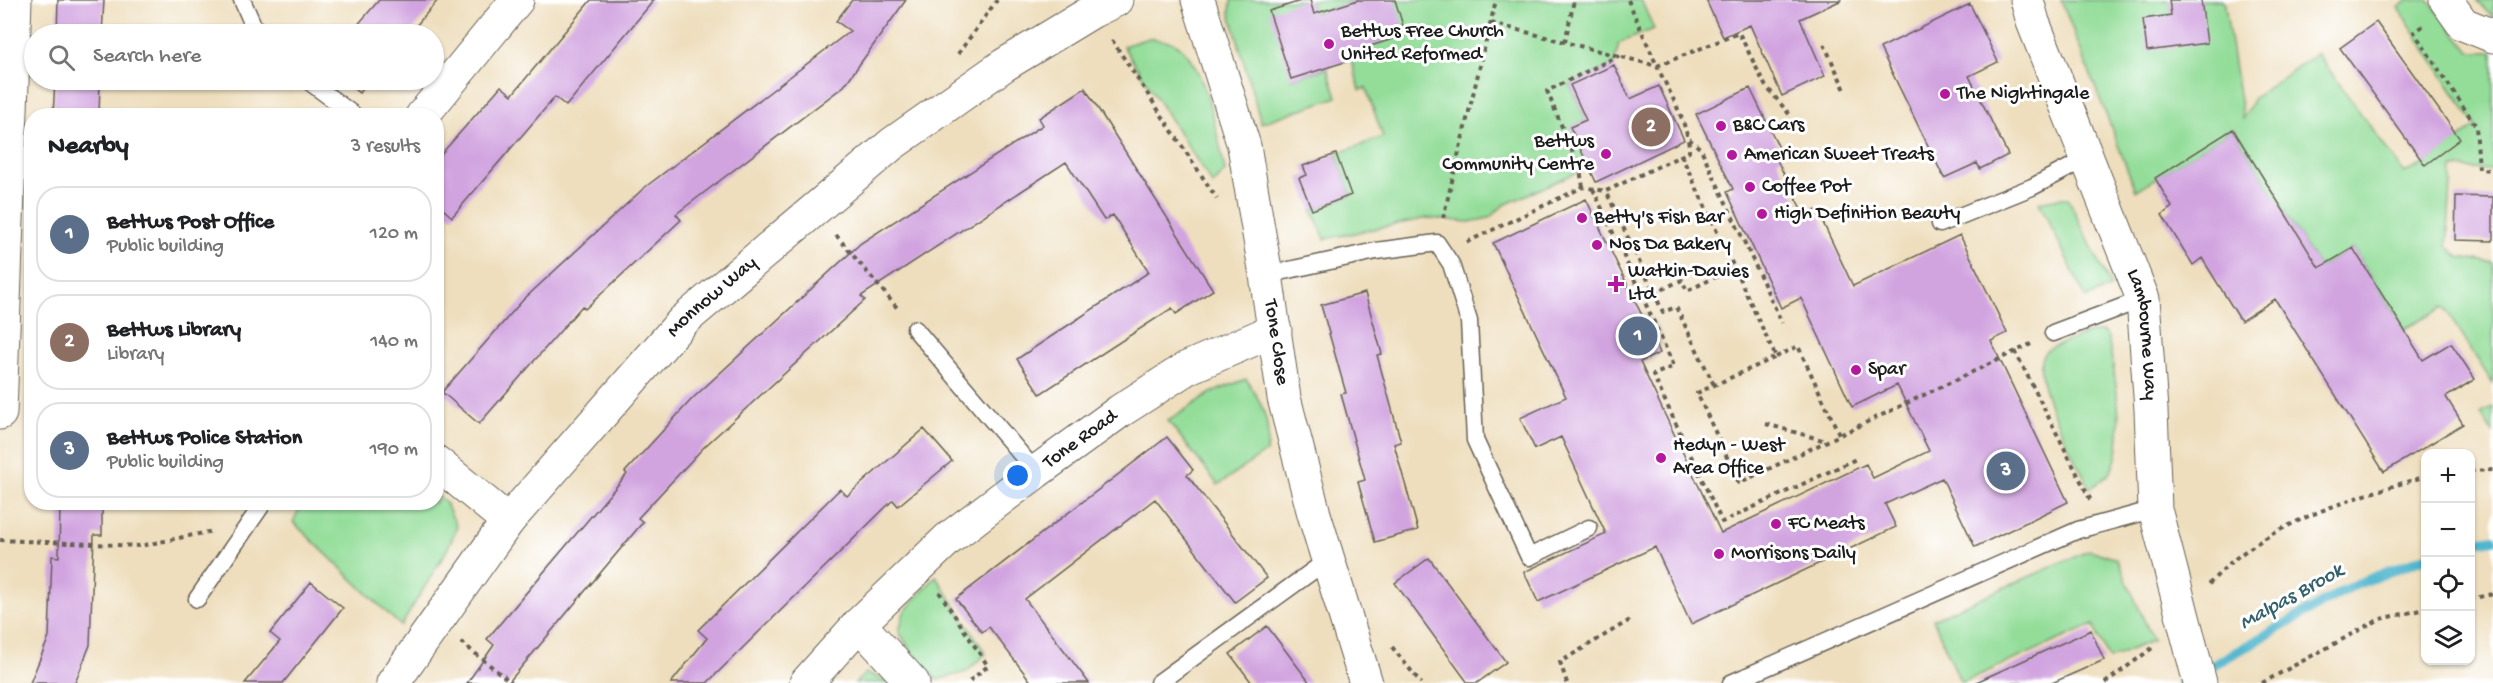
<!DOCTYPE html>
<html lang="en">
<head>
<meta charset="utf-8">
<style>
  body { margin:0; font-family:"Gochi Hand",sans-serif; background:#f6f6f6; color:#202124 }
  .controls { position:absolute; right:18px; bottom:18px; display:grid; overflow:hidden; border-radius:12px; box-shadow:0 2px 4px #0004 }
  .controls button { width:54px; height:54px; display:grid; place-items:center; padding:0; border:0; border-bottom:2px solid #e0e0e0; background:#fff; color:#202124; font:30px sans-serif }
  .you { position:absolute; left:1018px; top:476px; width:21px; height:21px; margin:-15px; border:4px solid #fff; border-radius:50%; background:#1a73e8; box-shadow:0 0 0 9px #1a73e833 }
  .badge { display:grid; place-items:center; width:39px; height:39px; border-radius:50%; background:#1a73e8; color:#fff; font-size:20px; font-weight:700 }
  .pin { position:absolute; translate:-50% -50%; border:3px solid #fff; box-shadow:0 2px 6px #0006 }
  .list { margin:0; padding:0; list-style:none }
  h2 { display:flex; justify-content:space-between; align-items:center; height:78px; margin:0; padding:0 24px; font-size:26px }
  h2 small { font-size:20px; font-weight:400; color:#757577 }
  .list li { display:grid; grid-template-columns:39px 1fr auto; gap:18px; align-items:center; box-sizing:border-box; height:96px; margin:0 12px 12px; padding:0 12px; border:2px solid #e0e0e0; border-radius:24px }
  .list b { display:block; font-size:22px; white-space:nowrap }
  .list p { margin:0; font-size:20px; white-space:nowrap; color:#757577 }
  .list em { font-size:20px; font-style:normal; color:#757577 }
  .icon { flex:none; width:33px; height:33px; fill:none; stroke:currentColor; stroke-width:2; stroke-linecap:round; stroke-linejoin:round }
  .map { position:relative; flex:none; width:2493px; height:683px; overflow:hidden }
  .search { position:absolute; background:#fff; box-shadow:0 2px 4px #0004; left:24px; top:24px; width:420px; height:66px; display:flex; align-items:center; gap:15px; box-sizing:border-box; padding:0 21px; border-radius:33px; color:#757577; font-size:22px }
  .panel { position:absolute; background:#fff; box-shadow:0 2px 4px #0004; left:24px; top:108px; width:420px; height:402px; border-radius:24px }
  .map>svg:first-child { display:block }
</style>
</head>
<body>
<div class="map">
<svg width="2493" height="683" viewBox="0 0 2493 683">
  <rect width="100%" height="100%" fill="#fff"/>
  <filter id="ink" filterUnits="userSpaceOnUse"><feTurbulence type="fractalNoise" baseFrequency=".0167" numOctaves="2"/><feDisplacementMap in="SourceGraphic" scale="12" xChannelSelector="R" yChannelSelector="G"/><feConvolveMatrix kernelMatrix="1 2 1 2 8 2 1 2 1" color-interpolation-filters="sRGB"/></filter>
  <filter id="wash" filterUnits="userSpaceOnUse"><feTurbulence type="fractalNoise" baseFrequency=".008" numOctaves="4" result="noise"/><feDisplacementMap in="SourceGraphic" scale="24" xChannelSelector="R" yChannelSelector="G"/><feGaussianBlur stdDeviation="1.35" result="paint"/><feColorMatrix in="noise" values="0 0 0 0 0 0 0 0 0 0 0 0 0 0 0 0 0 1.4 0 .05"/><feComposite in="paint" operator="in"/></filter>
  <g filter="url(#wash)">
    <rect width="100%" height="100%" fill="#eedebd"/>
    <!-- green -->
    <path fill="#93dd99" stroke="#587c5a" stroke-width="1.5" d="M 1231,0 L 1304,0 L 1291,79 L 1327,68 L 1337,97 L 1261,123 L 1230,13 Z
      M 1310,0 L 1358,0 L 1314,14 Z
      M 1395,0 L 1641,0 L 1654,29 L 1619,43 L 1614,65 L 1570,85 L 1586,120 L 1571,127 L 1589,167 L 1504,205 L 1489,218 L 1469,222 L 1428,218 L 1325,239 L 1312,210 L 1351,195 L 1336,154 L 1383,137 L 1366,88 L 1360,90 L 1349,53 Z
      M 2061,0 L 2224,0 L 2243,119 L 2254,98 L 2317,53 L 2404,173 L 2425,164 L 2476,126 L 2398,8 L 2409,0 L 2428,0 L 2470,52 L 2493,52 L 2493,170 L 2452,168 L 2447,246 L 2459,257 L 2493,263 L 2493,384 L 2444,307 L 2404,329 L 2353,248 L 2319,268 L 2233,129 L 2136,191 Z
      M 2477,0 L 2493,0 L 2493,17 L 2478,1 Z
      M 1149,38 C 1157,40 1169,40 1176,44 C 1205,61 1218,139 1225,171 L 1213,185 L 1123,46 Z
      M 2059,198 L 2068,198 L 2111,287 L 2086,298 L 2039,202 Z
      M 2093,332 L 2103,332 L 2108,337 C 2114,370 2129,447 2109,474 C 2105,479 2096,484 2090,488 C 2079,465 2023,371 2046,351 C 2053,345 2083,336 2093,332 Z
      M 1246,379 C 1262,402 1271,422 1267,451 L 1218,485 L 1168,421 L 1211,393 Z
      M 2493,406 L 2493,433 L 2481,414 Z
      M 437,495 L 445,502 L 457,527 L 447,550 L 401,626 L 293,522 L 302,503 L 436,502 Z
      M 2090,550 L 2117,559 L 2153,640 L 2109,659 L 2093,625 L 1961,683 L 1933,619 Z
      M 936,576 L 986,654 L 966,672 L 937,680 L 911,651 L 899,632 L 904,612 Z
      M 866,673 L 889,682 L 889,683 L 855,683 Z"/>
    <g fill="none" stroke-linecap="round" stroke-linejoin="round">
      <!-- stream -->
      <path stroke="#50b6ce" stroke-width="10" d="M 2470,543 L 2493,539
        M 2182,683 L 2352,586 L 2426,557"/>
    </g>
    <g id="blocks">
      <!-- building -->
      <path fill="#d1a4e0" d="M 58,0 L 104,0 L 102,34 L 57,34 Z
        M 379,0 L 438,0 L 409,34 L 350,34 Z
        M 591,0 L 654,0 L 566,106 L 555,97 L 452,217 L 436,203 L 436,160 L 501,86 L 512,95 Z
        M 852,0 L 906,0 L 844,86 L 676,214 L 681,220 L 585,309 L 582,306 L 479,424 L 442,392 L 523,300 L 644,188 L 850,31 L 836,21 Z
        M 1304,0 L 1310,0 L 1314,14 L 1358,0 L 1395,0 L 1406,35 L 1348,53 L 1351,60 L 1291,79 L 1269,11 Z
        M 1706,0 L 1842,0 L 1800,19 L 1825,76 L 1782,96 L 1750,25 L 1723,37 Z
        M 2169,0 L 2201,0 L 2207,43 L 2147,51 L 2143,19 L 2171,15 Z
        M 1970,4 L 1998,62 L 1969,76 L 2008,155 L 1980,169 L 1977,163 L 1944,178 L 1880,48 Z
        M 2376,22 L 2460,139 L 2425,165 L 2340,48 Z
        M 1614,65 L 1630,99 L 1659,86 L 1684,140 L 1596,182 L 1570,127 L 1586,120 L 1570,85 Z
        M 55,80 L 100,80 L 99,116 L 53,116 Z
        M 343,80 L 371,80 L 359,93 Z
        M 1085,88 L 1213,290 L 1176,314 L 1172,308 L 1040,394 L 1017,359 L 1149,272 L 1113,215 L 1104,220 L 1066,162 L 861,296 L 865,300 L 704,447 L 638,518 L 643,522 L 508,683 L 467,683 L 494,645 L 487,639 L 627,474 L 625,472 L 692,399 L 861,243 L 1043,125 L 1039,118 Z
        M 1750,88 L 1783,156 L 1777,160 L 1804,215 L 1817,210 L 1853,286 L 1960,235 L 2007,333 L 1991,341 L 2068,502 L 1975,547 L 1942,478 L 1885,504 L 1896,527 L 1691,624 L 1655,547 L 1538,602 L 1524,572 L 1606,534 L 1561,437 L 1535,449 L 1520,418 L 1566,397 L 1493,243 L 1586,199 L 1660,353 L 1640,362 L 1721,533 L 1866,464 L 1873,478 L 1929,451 L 1897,385 L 1852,407 L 1801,298 L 1781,308 L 1727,192 L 1733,189 L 1696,114 Z
        M 2233,129 L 2319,268 L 2353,248 L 2423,360 L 2451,343 L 2475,379 L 2446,397 L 2463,424 L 2384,472 L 2275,299 L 2241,321 L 2202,258 L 2193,265 L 2162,215 L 2172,207 L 2155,178 Z
        M 1336,154 L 1351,195 L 1312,210 L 1299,178 L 1307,175 L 1303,166 Z
        M 2456,196 L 2493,197 L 2493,241 L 2455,240 Z
        M 1365,293 L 1382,354 L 1377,355 L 1401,442 L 1394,444 L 1418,530 L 1375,542 L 1358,482 L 1365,480 L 1341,394 L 1346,393 L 1321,305 Z
        M 924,429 L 952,461 L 898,506 L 893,500 L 707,683 L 671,683 L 707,638 L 698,630 L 840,489 L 847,496 Z
        M 1167,437 L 1193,470 L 1187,475 L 1267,578 L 1235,602 L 1155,499 L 1025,599 L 1089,683 L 1032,683 L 989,627 L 982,632 L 956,599 Z
        M 60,502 L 102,502 L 102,535 L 94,535 L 90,645 L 75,683 L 30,683 L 49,637 L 52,556 L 59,557 Z
        M 1429,558 L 1506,662 L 1477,683 L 1468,683 L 1395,583 Z
        M 311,582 L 343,608 L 283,683 L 245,683 L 280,641 L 270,633 Z
        M 1267,626 L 1310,683 L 1252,683 L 1230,654 Z
        M 2091,630 L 2104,660 L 2052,683 L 1974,683 Z"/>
    </g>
  </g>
  <g filter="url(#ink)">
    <use href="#blocks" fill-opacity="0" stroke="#666054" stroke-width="1.5"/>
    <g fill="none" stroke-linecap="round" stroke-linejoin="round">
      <!-- lane casing -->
      <g stroke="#666054" stroke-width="19">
        <path id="lane" d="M 242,0 L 257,34
          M 307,80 L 355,116
          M 1940,224 L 2032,187 L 2086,159
          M 1266,275 L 1376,251 L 1437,243 L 1451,264 L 1469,321 L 1475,440 L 1529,557 L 1589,528
          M 915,329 L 1036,472
          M 2053,333 L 2143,299
          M 197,599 L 264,502
          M 1158,683 L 1329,559
          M 1731,683 L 2078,530 L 2155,509"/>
      </g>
      <!-- street casing -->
      <g stroke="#666054" stroke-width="35">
        <g id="street">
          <path id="s1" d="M 1198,0 L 1244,146 L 1266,275 L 1284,398 L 1314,514 L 1366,683"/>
          <path id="s2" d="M 2027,0 L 2033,22 L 2143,299 L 2151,410 L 2155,509 L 2200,683"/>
          <path d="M 2446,0 L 2463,24 L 2493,36"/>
          <path d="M 422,116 L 517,0"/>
          <path d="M 0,413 L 15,0"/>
          <path d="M 436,462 L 508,521"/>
          <path d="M 859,624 L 913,683"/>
          <path id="s3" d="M 806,683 L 859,624 L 948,539 L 1036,472 L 1120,411 L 1187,368 L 1275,330"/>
        </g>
      </g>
      <!-- secondary casing -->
      <g stroke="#666054" stroke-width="35">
        <g id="secondary">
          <path id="s4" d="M 393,683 L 508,521 L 683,321 L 892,144 L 1004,65 L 1093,11 L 1116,0"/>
        </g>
      </g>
      <!-- path -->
      <path stroke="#666054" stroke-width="4" stroke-dasharray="4.5 4.5" stroke-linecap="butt" d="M 1628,0 L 1657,66 L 1739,33 L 1765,85 L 1790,115
        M 1491,23 L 1657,66 C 1668,90 1690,126 1689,152 L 1606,191 L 1663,312 L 1676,307 L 1714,385
        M 2423,26 L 2414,32 L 2476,126 L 2479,169 L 2493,170
        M 1112,40 L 1217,199
        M 1565,42 L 1574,0
        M 1824,44 L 1845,90
        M 958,54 L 997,0
        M 1689,139 L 1701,149 L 1782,323
        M 1681,155 L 1776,357 L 1697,393 L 1739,483 L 2031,344
        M 1583,187 L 1580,170 L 1547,91 L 1620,55
        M 1593,189 L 1674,366 L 1653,375 L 1722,522 L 1856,459
        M 1443,218 L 1496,0
        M 836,235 L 899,310
        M 1467,242 L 1583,187 L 1606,191
        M 1654,293 L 1682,280 L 1687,291 L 1734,268
        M 2015,351 L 2091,501
        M 1776,357 L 1798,346 L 1840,436
        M 1766,424 L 1826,441
        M 2470,471 L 2493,470
        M 0,540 L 140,546 L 213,531
        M 2209,584 C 2217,576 2226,566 2235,559 C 2289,516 2361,496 2426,476
        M 939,592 L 988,666 L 967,683
        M 2470,599 L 2493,594
        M 461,642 L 512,683
        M 1392,647 L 1421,683
        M 1567,683 L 1560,662 L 1630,620
        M 2105,683 L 2155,646
        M 2262,683 L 2380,619 L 2426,609"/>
      <!-- lane -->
      <use href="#lane" stroke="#fff" stroke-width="16"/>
      <!-- street -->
      <use href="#street" stroke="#fff" stroke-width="33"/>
      <!-- secondary -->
      <use href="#secondary" stroke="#fff" stroke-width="33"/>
    </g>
  </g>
  <!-- markers -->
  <g fill="#b5179e" stroke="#fff" stroke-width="2">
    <circle cx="1329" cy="44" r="6"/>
    <circle cx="1945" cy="94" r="6"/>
    <circle cx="1721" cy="126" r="6"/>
    <circle cx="1606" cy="154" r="6"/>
    <circle cx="1732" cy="155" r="6"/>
    <circle cx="1750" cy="187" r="6"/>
    <circle cx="1762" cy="214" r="6"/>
    <circle cx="1582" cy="218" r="6"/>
    <circle cx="1597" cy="245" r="6"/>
    <path d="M1613 275h6v6h6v6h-6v6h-6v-6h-6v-6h6z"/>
    <circle cx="1856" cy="370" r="6"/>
    <circle cx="1661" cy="458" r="6"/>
    <circle cx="1776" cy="524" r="6"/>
    <circle cx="1719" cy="554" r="6"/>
  </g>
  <g text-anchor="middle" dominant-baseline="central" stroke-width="6" stroke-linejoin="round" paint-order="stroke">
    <!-- poi labels -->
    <g font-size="20" fill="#1c1c1c" stroke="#fff" text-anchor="start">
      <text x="1341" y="32">Bettws Free Church<tspan x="1341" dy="23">United Reformed</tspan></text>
      <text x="1957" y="94">The Nightingale</text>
      <text x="1733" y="126">B&amp;C Cars</text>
      <text x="1594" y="142" text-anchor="end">Bettws<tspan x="1594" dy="23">Community Centre</tspan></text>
      <text x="1744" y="155">American Sweet Treats</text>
      <text x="1762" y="187">Coffee Pot</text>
      <text x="1774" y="214">High Definition Beauty</text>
      <text x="1594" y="218">Betty's Fish Bar</text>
      <text x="1609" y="245">Nos Da Bakery</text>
      <text x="1628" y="272">Watkin-Davies<tspan x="1628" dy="23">Ltd</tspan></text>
      <text x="1868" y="370">Spar</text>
      <text x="1673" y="446">Hedyn - West<tspan x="1673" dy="23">Area Office</tspan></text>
      <text x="1788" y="524">FC Meats</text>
      <text x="1731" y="554">Morrisons Daily</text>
    </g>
    <!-- street labels -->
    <g font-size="20" fill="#1c1c1c" stroke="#fff">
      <text stroke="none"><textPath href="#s4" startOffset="502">Monnow Way</textPath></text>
      <text stroke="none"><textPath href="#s2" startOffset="356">Lambourne Way</textPath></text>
      <text stroke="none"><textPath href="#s1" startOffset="352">Tone Close</textPath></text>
      <text stroke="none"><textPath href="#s3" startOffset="368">Tone Road</textPath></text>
    </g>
    <!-- water labels -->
    <g font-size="21" font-style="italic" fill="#33616c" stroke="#fff">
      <text transform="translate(2292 598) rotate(-29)">Malpas Brook</text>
    </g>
  </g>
</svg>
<div class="controls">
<button>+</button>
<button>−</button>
<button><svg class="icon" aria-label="locate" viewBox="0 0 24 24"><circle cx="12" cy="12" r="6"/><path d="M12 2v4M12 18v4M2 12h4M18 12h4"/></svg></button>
<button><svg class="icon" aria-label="layers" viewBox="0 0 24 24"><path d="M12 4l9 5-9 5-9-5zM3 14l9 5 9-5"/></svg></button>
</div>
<div class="you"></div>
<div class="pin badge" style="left:1638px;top:336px;background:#5c6f8a">1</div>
<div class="pin badge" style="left:1651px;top:127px;background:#8d6e63">2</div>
<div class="pin badge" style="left:2006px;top:471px;background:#5c6f8a">3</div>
<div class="search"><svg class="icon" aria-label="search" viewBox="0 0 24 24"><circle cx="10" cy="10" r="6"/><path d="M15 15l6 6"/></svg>Search here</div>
<section class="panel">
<h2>Nearby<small>3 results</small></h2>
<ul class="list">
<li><span class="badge" style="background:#5c6f8a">1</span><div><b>Bettws Post Office</b><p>Public building</p></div><em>120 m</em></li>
<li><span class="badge" style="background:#8d6e63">2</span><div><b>Bettws Library</b><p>Library</p></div><em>140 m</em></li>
<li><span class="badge" style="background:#5c6f8a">3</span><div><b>Bettws Police Station</b><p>Public building</p></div><em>190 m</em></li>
</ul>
</section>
</div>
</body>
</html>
